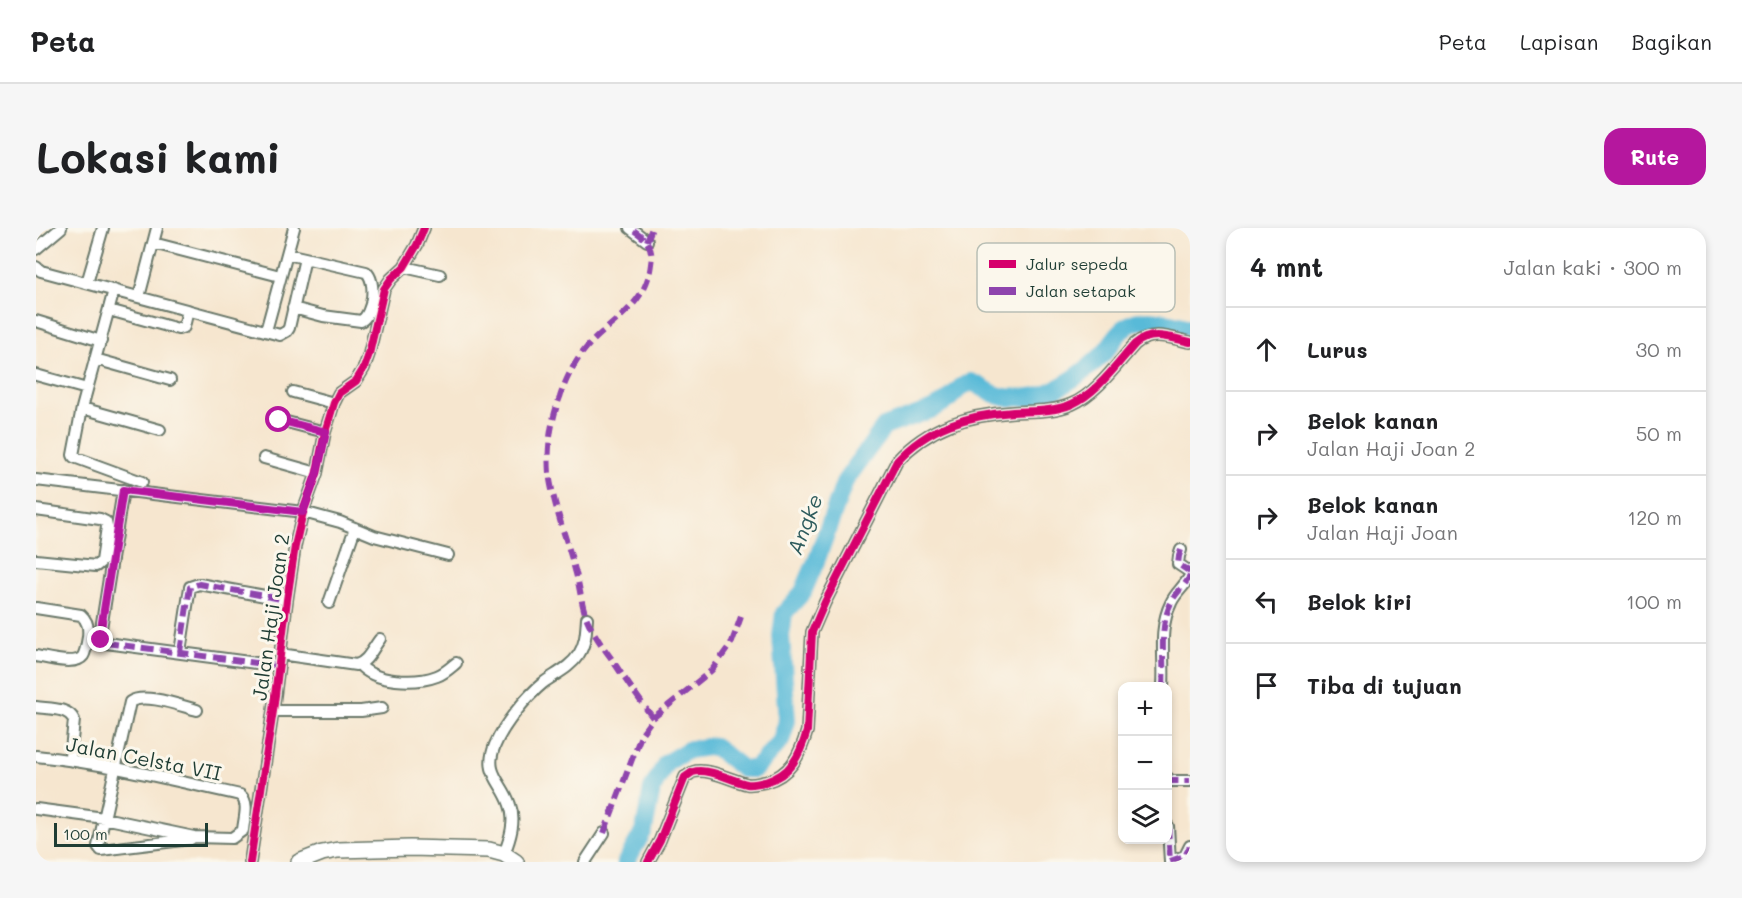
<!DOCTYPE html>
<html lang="id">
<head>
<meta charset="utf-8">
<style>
  body { margin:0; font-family:Mali,sans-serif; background:#f6f6f6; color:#202124 }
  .controls { position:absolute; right:18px; bottom:18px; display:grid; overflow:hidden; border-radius:12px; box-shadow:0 3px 9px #0003 }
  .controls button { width:54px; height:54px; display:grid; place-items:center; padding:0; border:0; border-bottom:2px solid #e0e0e0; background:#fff; color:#202124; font:30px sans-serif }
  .scale { position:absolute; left:18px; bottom:15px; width:154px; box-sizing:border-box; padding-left:6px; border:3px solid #1f3d34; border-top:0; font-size:16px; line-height:21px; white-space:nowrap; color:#1f3d34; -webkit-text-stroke:4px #fbf7ec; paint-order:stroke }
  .stop { position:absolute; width:18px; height:18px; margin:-14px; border:4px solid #b5179e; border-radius:50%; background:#fff }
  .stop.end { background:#b5179e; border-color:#fff; box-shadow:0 2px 6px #0008 }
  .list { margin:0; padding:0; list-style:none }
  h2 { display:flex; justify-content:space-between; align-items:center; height:78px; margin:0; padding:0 24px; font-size:26px }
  h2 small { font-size:20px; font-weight:400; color:#757577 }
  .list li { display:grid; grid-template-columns:39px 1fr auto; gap:18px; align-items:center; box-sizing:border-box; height:84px; padding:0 24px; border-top:2px solid #e0e0e0 }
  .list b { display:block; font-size:22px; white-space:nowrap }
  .list p { margin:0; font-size:20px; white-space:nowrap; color:#757577 }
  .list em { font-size:20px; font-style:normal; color:#757577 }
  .icon { flex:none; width:33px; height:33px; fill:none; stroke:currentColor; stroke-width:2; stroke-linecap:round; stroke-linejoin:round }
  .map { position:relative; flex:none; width:1154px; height:634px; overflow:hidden; border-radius:18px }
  header { display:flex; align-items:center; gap:36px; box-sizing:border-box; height:84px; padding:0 30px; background:#fff; border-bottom:2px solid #e0e0e0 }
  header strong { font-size:28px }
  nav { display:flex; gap:33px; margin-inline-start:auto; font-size:21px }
  .intro { display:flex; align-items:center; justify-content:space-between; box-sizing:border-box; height:144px; padding:0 36px }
  h1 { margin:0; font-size:42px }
  .button { padding:15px 27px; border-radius:18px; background:#b5179e; color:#fff; font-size:21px; font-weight:700 }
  main { display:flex; gap:36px; padding:0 36px }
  aside { flex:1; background:#fff; border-radius:18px; box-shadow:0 3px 9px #0003 }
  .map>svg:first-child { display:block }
</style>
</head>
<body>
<header>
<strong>Peta</strong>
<nav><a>Peta</a><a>Lapisan</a><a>Bagikan</a></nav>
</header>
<div class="intro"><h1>Lokasi kami</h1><a class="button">Rute</a></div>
<main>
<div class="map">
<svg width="1154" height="634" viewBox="0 0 1154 634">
  <rect width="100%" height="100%" fill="#fbf7ec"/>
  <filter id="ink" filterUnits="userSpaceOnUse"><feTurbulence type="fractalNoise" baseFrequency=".0167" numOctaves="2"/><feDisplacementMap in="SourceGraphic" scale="12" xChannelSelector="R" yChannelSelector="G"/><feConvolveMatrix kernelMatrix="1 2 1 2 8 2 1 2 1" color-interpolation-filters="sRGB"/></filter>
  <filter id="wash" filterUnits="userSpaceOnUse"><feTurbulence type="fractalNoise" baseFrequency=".008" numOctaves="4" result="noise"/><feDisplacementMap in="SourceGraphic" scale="24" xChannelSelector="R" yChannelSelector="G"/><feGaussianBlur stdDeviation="1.35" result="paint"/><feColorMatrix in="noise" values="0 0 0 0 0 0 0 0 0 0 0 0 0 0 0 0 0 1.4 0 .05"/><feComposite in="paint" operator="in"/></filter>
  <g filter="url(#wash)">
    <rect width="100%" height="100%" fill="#f6e6cf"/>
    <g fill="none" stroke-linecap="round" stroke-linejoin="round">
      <!-- river -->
      <path stroke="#59bad8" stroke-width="18" d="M 590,634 L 608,602 L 616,561 L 630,535 L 652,522 L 678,518 L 707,541 L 719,541 L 745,513 L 751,493 L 745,408 L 748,385 L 767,364 L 781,331 L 809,253 L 848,199 L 897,181 L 912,172 L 925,159 L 935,154 C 949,159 952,166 968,169 C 976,170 997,170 1005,167 C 1025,161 1052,142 1067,126 C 1077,115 1084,99 1099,94 C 1117,89 1137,96 1154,100"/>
    </g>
  </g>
  <g filter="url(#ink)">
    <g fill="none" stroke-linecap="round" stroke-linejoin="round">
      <!-- minor casing -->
      <g stroke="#6a786a" stroke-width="14">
        <path id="minor" d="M 594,0 L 611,13
          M 117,15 L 244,48
          M 0,21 L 25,0
          M 251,26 L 330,44 C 341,53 337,86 325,93 L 287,88 L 257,80
          M 0,39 L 5,43 L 244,107 L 251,103 L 253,100 L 269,30
          M 368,39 L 404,47
          M 51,55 L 67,0
          M 78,62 L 46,180 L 37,227 L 38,229 L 106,254
          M 103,69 L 121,0
          M 73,82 L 142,101 L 148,99 L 152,82
          M 0,93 L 65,113
          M 230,103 L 258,0
          M 59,131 L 134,152
          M 0,147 L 51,161
          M 257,164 L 298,175
          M 46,180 L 124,202
          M 243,192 L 289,204
          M 228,230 L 281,245
          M 0,252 L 267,284 L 304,294 L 338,308 L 412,327
          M 87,262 L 64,407 L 65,412 L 70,415 L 243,438
          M 0,282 L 64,291 L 70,294 L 71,299 L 66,333 L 60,338 L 0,332
          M 1145,322 L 1143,328 L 1142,336 L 1154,344
          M 293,375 L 319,300
          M 0,380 L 45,387 C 52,393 53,400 52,409 C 51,415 50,423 47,428 C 40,438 11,430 0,428
          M 144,424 L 154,359 L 163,356 L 251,372
          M 244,426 L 320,437 C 332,434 336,421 344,411
          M 323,436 C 338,455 380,456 401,448 C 409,445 414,440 420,435
          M 1127,458 C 1129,430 1122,401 1135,375 C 1139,365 1149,358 1154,348
          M 0,479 C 13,481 32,479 38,492 L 34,532
          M 237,483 L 325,483 L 346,480
          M 0,528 C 69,535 136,552 204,567 C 214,575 208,590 207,602 L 196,610 L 158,609 L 68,590 L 0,581
          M 1132,550 L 1134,553 L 1154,553
          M 1132,598 L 1134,634
          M 155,611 L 65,622 L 62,618 L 94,474 C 108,464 145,478 161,482
          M 468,626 C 474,611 480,593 474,577 C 467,554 447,546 459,517 C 468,496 490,469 507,455 C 519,446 534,440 543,426 C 550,415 550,403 551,390
          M 1134,633 L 1149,628 L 1154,618
          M 214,634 L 237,483 L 251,372 L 259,318 L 267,284 L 281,245 L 289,204 L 298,175 L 303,165 L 320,153 L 328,140 L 333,126 L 348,61 L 355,51 L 368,39 L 381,17 L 388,0
          M 549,634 L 568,605
          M 612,634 L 624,612 L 649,549 C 650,549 656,544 657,544 C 671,539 697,553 711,556 C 717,557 723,555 729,554 C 755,547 764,527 771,503 L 776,404 L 789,374 L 861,233 C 892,199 931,187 977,184 C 996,183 1018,184 1036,176 C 1061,165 1081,136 1099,116 C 1116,102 1134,110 1154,114"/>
      </g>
      <!-- secondary casing -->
      <g stroke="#6a786a" stroke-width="18">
        <path id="secondary" d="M 263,634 L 286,625 L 302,622 L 374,620 L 453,622 L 468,626 L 480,634"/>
      </g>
      <!-- minor -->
      <use href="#minor" stroke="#fff" stroke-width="10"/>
      <!-- secondary -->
      <use href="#secondary" stroke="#fff" stroke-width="15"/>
      <!-- quiet -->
      <path stroke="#8e44ad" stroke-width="6" stroke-dasharray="12 6" stroke-linecap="butt" d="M 611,13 L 616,0
        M 1145,322 L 1143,328 L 1142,336 L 1154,344
        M 70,415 L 243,438
        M 144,424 L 154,359 L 163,356 L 251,372
        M 1127,458 C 1129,430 1122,401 1135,375 C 1139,365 1149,358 1154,348
        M 617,490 L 676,442 L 696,414 L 706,386
        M 1132,550 L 1134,553 L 1154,553
        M 1132,598 L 1134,634
        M 568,605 L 606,505 L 617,490 C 602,470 588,450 575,430 C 566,418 557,405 551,391 C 545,376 544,358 539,342 C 531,312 517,276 513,245 C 511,220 515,192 524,169 C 529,153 537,137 547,124 C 571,93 610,81 615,36 C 618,18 609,9 594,0
        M 1134,633 L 1149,628 L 1154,618"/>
      <!-- cycleway casing -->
      <g stroke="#fbf7ec" stroke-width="11">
        <path id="cycleway" d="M 214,634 L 237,483 L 251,372 L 259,318 L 267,284 L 281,245 L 289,204 L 298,175 L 303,165 L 320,153 L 328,140 L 333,126 L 348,61 L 355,51 L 368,39 L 381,17 L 388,0
          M 612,634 L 624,612 L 649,549 C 650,549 656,544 657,544 C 671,539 697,553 711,556 C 717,557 723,555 729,554 C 755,547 764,527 771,503 L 776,404 L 789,374 L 861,233 C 892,199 931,187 977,184 C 996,183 1018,184 1036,176 C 1061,165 1081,136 1099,116 C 1116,102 1134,110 1154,114"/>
      </g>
      <!-- cycleway -->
      <use href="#cycleway" stroke="#d6006c" stroke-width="8"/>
    </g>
  </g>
  <g fill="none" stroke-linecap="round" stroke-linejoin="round" filter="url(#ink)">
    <!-- route -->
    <path stroke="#b5179e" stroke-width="8" d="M 65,412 L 64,407 L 87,262 L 267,284 L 281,245 L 290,204 L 243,192"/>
  </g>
  <g text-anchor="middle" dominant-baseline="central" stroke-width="6" stroke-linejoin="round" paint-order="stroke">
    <!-- street labels -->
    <g font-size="20" fill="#1f3d34" stroke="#fbf7ec">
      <text transform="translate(234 389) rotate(-82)">Jalan Haji Joan 2</text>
      <text transform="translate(108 530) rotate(11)">Jalan Celsta VII</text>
    </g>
    <!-- water labels -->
    <g font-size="21" font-style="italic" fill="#2e5c5d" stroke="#fbf7ec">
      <text transform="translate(768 296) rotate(-69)">Angke</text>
    </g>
  </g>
  <!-- legend -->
  <rect x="941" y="15" width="198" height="69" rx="9" fill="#fbf7ec" stroke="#b9bfb5" stroke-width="1.5"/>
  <rect x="953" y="32" width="27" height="8" fill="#d6006c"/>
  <rect x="953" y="59" width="27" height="8" fill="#8e44ad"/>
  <g font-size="16" fill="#1f3d34">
    <text x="990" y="42">Jalur sepeda</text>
    <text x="990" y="69">Jalan setapak</text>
  </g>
</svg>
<div class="controls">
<button>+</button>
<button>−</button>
<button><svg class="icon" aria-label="layers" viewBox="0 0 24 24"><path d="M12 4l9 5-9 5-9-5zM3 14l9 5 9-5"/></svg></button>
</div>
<div class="scale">100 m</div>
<div class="stop" style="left:243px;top:192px"></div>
<div class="stop end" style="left:65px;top:412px"></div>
</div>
<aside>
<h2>4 mnt<small>Jalan kaki · 300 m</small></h2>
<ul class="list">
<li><svg class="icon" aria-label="ahead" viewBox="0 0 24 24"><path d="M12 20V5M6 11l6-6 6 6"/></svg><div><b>Lurus</b></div><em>30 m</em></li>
<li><svg class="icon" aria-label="right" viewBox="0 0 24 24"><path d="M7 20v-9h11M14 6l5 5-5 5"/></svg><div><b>Belok kanan</b><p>Jalan Haji Joan 2</p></div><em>50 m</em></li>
<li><svg class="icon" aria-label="right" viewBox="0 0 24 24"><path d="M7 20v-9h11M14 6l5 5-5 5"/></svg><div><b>Belok kanan</b><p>Jalan Haji Joan</p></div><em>120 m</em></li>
<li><svg class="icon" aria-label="left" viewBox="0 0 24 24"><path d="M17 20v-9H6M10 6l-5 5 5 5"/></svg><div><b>Belok kiri</b></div><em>100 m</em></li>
<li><svg class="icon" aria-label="arrive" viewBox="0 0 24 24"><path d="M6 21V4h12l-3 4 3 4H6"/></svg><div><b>Tiba di tujuan</b></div></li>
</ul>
</aside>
</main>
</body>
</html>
